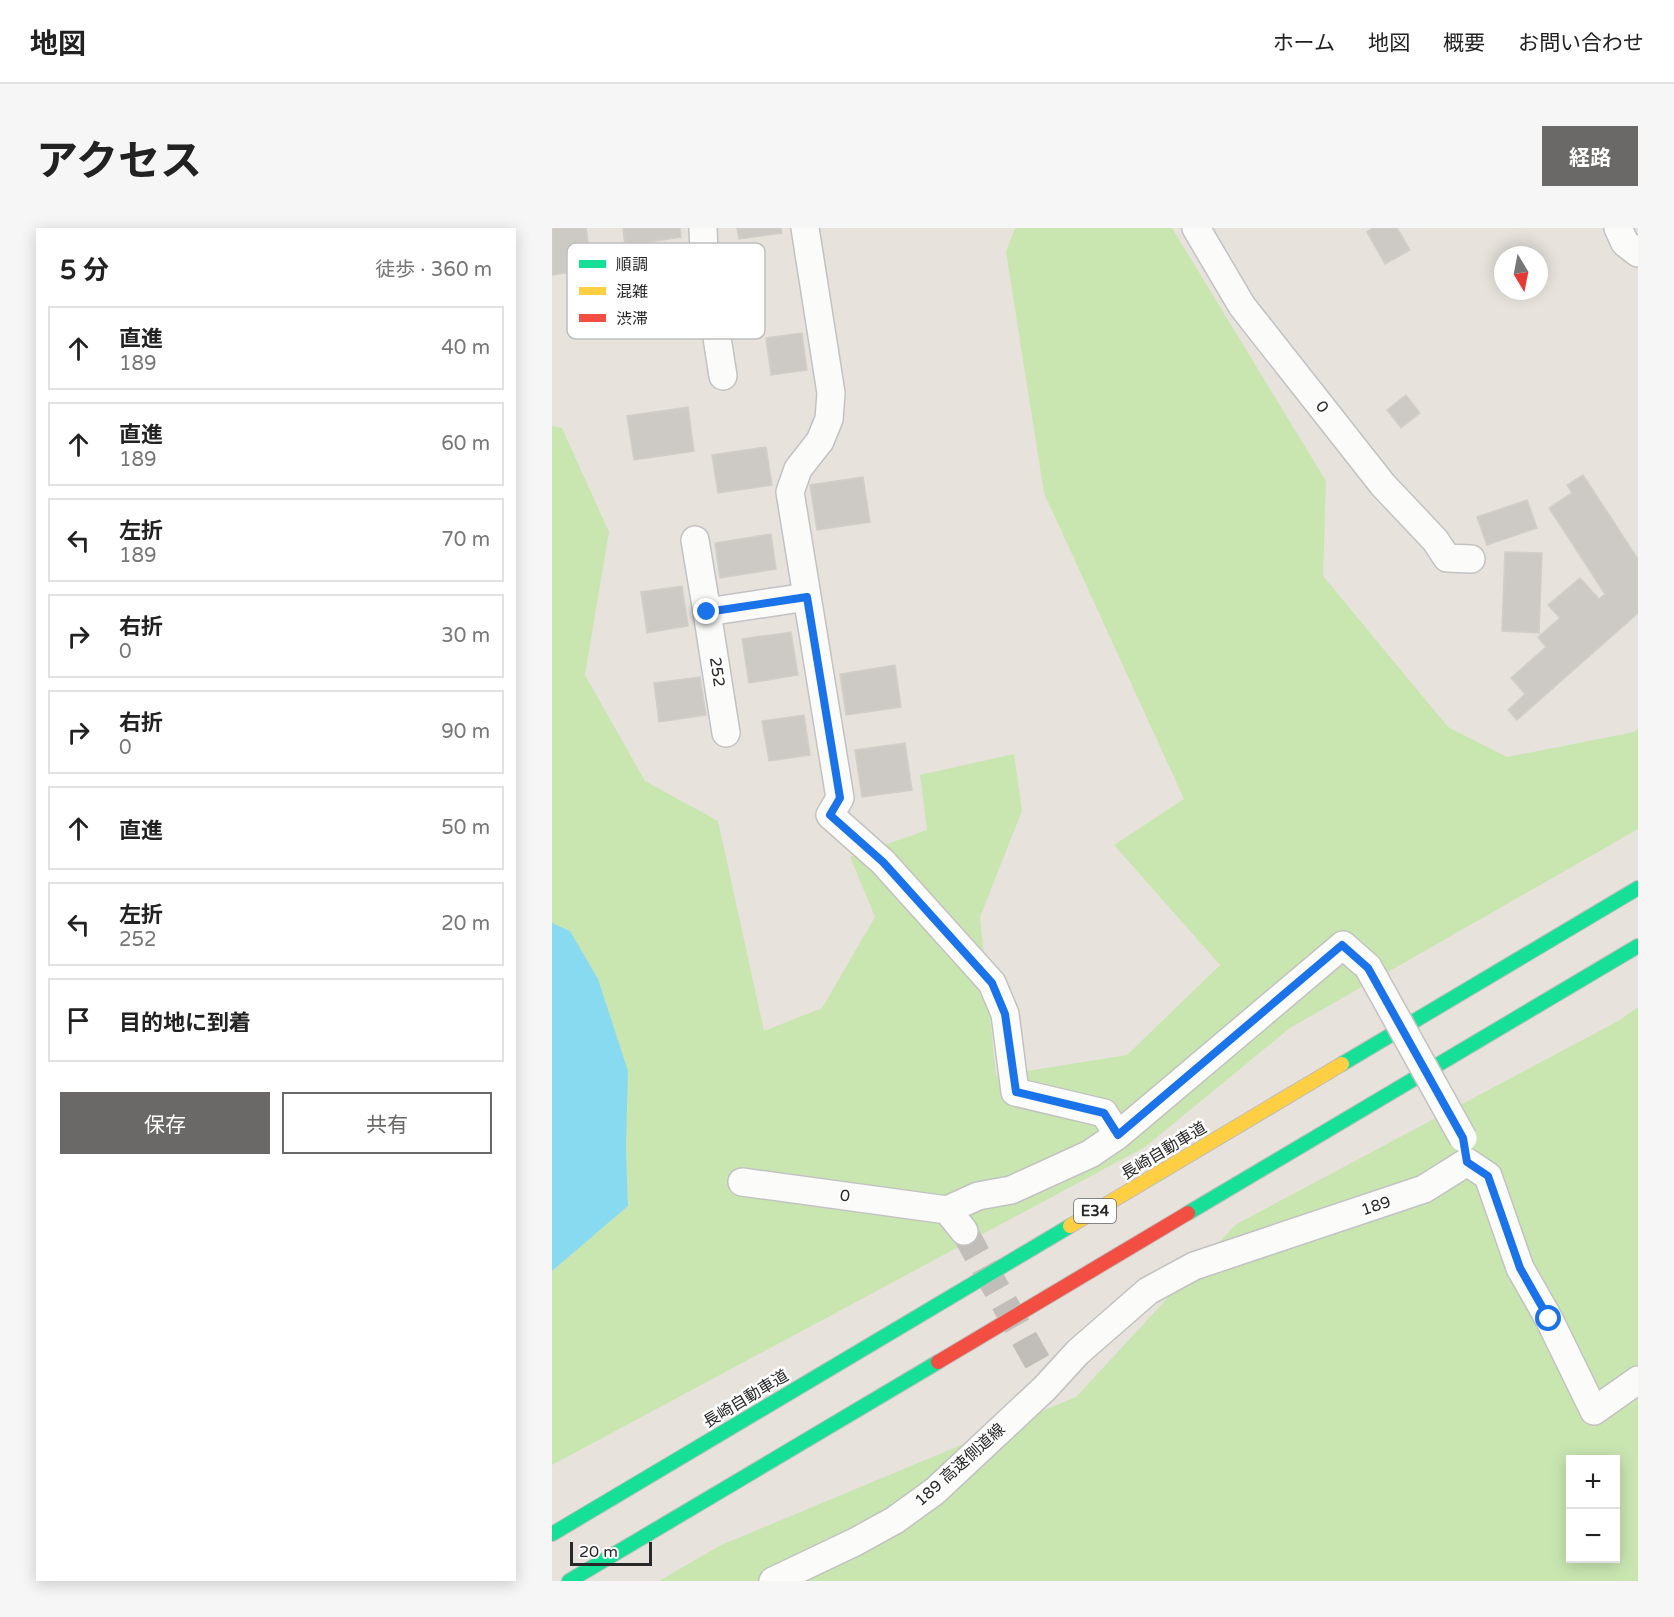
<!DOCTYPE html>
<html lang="ja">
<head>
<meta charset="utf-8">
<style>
  body { margin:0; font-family:"Varela Round","Noto Sans JP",sans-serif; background:#f6f6f6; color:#222 }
  .controls { position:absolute; right:18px; bottom:18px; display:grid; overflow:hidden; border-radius:0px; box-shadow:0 3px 15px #0003 }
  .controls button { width:54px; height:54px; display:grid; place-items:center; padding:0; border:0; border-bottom:2px solid #e0e0e0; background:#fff; color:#222; font:30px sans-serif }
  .compass { position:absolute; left:942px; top:18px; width:54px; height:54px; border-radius:50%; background:#fff; box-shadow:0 3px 15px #0003; rotate:170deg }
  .scale { position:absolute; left:18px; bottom:15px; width:82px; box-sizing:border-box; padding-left:6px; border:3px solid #282828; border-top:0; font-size:16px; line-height:21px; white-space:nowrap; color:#282828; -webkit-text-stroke:4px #fff; paint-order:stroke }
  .stop { position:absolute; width:18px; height:18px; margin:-14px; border:4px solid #1a73e8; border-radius:50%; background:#fff }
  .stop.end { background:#1a73e8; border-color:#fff; box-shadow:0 2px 6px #0008 }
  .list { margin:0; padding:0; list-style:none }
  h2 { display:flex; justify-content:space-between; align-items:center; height:78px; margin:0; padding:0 24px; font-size:26px }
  h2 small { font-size:20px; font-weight:400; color:#767676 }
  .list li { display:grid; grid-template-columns:39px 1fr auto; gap:18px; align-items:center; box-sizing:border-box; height:84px; margin:0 12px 12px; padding:0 12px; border:2px solid #e0e0e0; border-radius:0px }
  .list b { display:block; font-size:22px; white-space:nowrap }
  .list p { margin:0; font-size:20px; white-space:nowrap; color:#767676 }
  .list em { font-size:20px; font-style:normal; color:#767676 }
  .actions { display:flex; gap:12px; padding:18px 24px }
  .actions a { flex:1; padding:14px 0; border:2px solid #6b6967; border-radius:0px; text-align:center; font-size:21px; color:#6b6967 }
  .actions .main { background:#6b6967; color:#fff }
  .icon { flex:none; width:33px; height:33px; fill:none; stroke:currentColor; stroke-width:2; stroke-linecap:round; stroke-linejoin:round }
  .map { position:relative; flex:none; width:1086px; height:1353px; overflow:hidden; border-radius:0px }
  header { display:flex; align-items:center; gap:36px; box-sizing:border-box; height:84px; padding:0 30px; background:#fff; border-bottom:2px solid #e0e0e0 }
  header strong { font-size:28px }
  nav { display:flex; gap:33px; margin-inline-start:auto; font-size:21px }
  .intro { display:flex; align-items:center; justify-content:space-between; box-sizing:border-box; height:144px; padding:0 36px }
  h1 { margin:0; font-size:42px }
  .button { padding:15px 27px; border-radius:0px; background:#6b6967; color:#fff; font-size:21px; font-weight:700 }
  main { display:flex; gap:36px; padding:0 36px }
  aside { flex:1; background:#fff; border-radius:0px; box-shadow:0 3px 15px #0003 }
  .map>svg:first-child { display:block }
</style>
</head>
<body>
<header>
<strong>地図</strong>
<nav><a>ホーム</a><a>地図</a><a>概要</a><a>お問い合わせ</a></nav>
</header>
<div class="intro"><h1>アクセス</h1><a class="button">経路</a></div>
<main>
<aside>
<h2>5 分<small>徒歩 · 360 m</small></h2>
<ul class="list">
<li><svg class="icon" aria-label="ahead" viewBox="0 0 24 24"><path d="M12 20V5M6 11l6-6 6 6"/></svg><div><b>直進</b><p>189</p></div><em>40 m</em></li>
<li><svg class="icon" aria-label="ahead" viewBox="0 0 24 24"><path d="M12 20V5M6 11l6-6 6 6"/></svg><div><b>直進</b><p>189</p></div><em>60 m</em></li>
<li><svg class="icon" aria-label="left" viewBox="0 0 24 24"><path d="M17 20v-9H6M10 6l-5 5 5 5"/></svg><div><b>左折</b><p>189</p></div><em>70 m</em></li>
<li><svg class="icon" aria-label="right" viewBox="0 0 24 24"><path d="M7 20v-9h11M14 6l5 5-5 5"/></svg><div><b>右折</b><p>0</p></div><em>30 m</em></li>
<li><svg class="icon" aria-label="right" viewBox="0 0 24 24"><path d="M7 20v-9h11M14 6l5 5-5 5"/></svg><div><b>右折</b><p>0</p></div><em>90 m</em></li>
<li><svg class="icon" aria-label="ahead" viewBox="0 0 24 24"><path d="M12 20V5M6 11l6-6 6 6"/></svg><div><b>直進</b></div><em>50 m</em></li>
<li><svg class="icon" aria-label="left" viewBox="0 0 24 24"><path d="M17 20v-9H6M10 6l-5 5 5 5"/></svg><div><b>左折</b><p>252</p></div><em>20 m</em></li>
<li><svg class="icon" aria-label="arrive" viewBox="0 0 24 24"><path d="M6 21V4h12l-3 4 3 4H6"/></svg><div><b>目的地に到着</b></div></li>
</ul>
<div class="actions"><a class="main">保存</a><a>共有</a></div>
</aside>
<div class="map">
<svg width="1086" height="1353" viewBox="0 0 1086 1353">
  <rect width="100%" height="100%" fill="#e7e2dc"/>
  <!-- green -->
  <path fill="#c9e6b1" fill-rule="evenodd" d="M 463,0 L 620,0 L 774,253 L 771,348 L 896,499 L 955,529 L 1082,504 L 1086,501 L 1086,601 L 738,800 L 593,919 L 0,1237 L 0,1043 L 76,978 L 74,917 L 18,703 L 0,695 L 0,198 L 10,200 L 57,304 L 33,447 L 93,553 L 166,593 L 212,803 L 270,780 L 323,689 L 298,629 L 375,602 L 368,547 L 462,526 L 470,583 L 428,689 L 444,848 L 575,827 L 668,737 L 562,617 L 632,571 L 492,265 L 454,24 Z
    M 1086,779 L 1086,1353 L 107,1353 L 167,1318 L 524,1169 L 683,997 L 1068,792 ZM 1018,1232 L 1064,1232 L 1064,1330 L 1018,1330 Z"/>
  <!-- water -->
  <path fill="#88daf0" d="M 0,695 L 18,703 L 46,751 L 76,843 L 74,917 L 76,978 L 0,1043 Z"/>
  <!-- building -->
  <path fill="#cdcac6" stroke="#d2cec8" stroke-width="1.5" d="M 0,0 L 34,0 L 40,41 L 0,47 Z
    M 71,0 L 128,0 L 129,9 L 73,18 Z
    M 185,0 L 229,0 L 230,5 L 187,11 Z
    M 821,0 L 845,0 L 858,22 L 833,36 L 815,4 Z
    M 250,105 L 255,142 L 219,147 L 214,110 Z
    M 854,167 L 868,185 L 849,200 L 835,182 Z
    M 136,179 L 142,223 L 82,232 L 75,188 Z
    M 214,219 L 220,257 L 166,265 L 160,227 Z
    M 1031,247 L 1086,331 L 1086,385 L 965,492 L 956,482 L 973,466 L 959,450 L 994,419 L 986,409 L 1008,390 L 996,377 L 1028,350 L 1047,371 L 1053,366 L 997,280 L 1020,265 L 1015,257 Z
    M 311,249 L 318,294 L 265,302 L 258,257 Z
    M 975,272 L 985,300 L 935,317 L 925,289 Z
    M 219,306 L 224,341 L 168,350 L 163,315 Z
    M 953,324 L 990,325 L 987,405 L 950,403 Z
    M 130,358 L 136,398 L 95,405 L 89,364 Z
    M 239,404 L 246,447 L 197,455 L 190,411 Z
    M 343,437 L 349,479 L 294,487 L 288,446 Z
    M 148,449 L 154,487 L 107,494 L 102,455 Z
    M 252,487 L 258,527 L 217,533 L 210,493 Z
    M 353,515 L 360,562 L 310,569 L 303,522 Z"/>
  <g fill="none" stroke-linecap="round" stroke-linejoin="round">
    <!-- street-tunnel -->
    <path stroke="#c1bdb8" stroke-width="27" stroke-dasharray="27 14" stroke-linecap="butt" d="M 412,1003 L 486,1135"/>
    <!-- street casing -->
    <g stroke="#c3c2c3" stroke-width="30">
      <path id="street" d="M 151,0 L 152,26 L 171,148
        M 253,0 L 279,165 L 277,191 L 268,213 L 246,241 L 238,264 L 288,570 L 278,587 L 331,634 L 440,755 L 453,786 L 463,864 L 552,885 L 566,907
        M 644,0 L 690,78 L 831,257 L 883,312 L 895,330 L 919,331
        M 1066,0 L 1073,15 L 1086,25
        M 143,312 L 155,384
        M 174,505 L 155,384 L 255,369
        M 915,934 L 936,948 L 968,1040 L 997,1091 L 1042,1183 L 1086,1152
        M 190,954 L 395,982
        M 395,982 L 426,968 L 459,962 L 538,926 L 566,907 L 791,717 L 816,739
        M 395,982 L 412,1003
        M 221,1353 L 303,1314 L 343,1292 L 383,1263 L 493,1160 L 526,1124 L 596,1063 L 642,1038 L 872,961 L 915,934"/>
    </g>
    <!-- fast casing -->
    <g stroke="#bfbdbb" stroke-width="16">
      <path id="fast" d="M 790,836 L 1086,660
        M 636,985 L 1086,718
        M 0,1306 L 518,998
        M 17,1353 L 386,1134"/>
    </g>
    <!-- slow casing -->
    <g stroke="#bfbdbb" stroke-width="16">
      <path id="slow" d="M 518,998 L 790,836"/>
    </g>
    <!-- jam casing -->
    <g stroke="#bfbdbb" stroke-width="16">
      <path id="jam" d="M 386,1134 L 636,985"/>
    </g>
    <!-- street -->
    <use href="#street" stroke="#fbfbfa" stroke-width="27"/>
    <!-- fast -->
    <use href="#fast" stroke="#16e098" stroke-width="14"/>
    <!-- slow -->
    <use href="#slow" stroke="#ffcf43" stroke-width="14"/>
    <!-- jam -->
    <use href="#jam" stroke="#f24e42" stroke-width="14"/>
    <!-- street-bridge casing -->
    <g stroke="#c3c2c3" stroke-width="30" stroke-linecap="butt">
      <path id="street-bridge" d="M 816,739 L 911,910"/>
    </g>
    <!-- street-bridge -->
    <use href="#street-bridge" stroke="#fbfbfa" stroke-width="27"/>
  </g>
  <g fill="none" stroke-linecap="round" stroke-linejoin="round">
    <!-- route -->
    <path stroke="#1a73e8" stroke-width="8" d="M 155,384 L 255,369 L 288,570 L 278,587 L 331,634 L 440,755 L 453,786 L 464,864 L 552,885 L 566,907 L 790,717 L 816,740 L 911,910 L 915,934 L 936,948 L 968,1040 L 997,1091"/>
  </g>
  <g text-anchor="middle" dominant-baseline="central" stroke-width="5" stroke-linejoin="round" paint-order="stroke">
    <!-- shield labels -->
    <rect fill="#fff" stroke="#686868" stroke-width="1.5" x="522" y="971" width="42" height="24" rx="4.5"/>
    <g font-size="15" font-weight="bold" fill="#282828">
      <text x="543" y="983">E34</text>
    </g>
    <!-- street labels -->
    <g font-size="16" fill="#282828" stroke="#fff">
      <text transform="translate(770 179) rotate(52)">0</text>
      <text transform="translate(165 444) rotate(81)">252</text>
      <text transform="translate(612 923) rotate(-31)">長崎自動車道</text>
      <text transform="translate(293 968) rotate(8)">0</text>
      <text transform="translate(824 978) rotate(-18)">189</text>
      <text transform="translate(194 1171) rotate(-31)">長崎自動車道</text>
      <text transform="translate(408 1237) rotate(-42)">189 高速側道線</text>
    </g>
  </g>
  <!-- legend -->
  <rect x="15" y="15" width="198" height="96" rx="9" fill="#fff" stroke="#bebebe" stroke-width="1.5"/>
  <rect x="27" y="32" width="27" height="8" fill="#16e098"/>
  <rect x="27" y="59" width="27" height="8" fill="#ffcf43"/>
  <rect x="27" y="86" width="27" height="8" fill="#f24e42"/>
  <g font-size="16" fill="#282828">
    <text x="64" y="42">順調</text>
    <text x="64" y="69">混雑</text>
    <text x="64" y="96">渋滞</text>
  </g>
</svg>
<div class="controls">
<button>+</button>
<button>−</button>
</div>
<svg class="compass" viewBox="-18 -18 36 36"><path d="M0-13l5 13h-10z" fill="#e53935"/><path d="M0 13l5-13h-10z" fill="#767676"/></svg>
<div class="scale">20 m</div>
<div class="stop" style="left:997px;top:1091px"></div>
<div class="stop end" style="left:155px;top:384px"></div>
</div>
</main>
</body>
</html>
